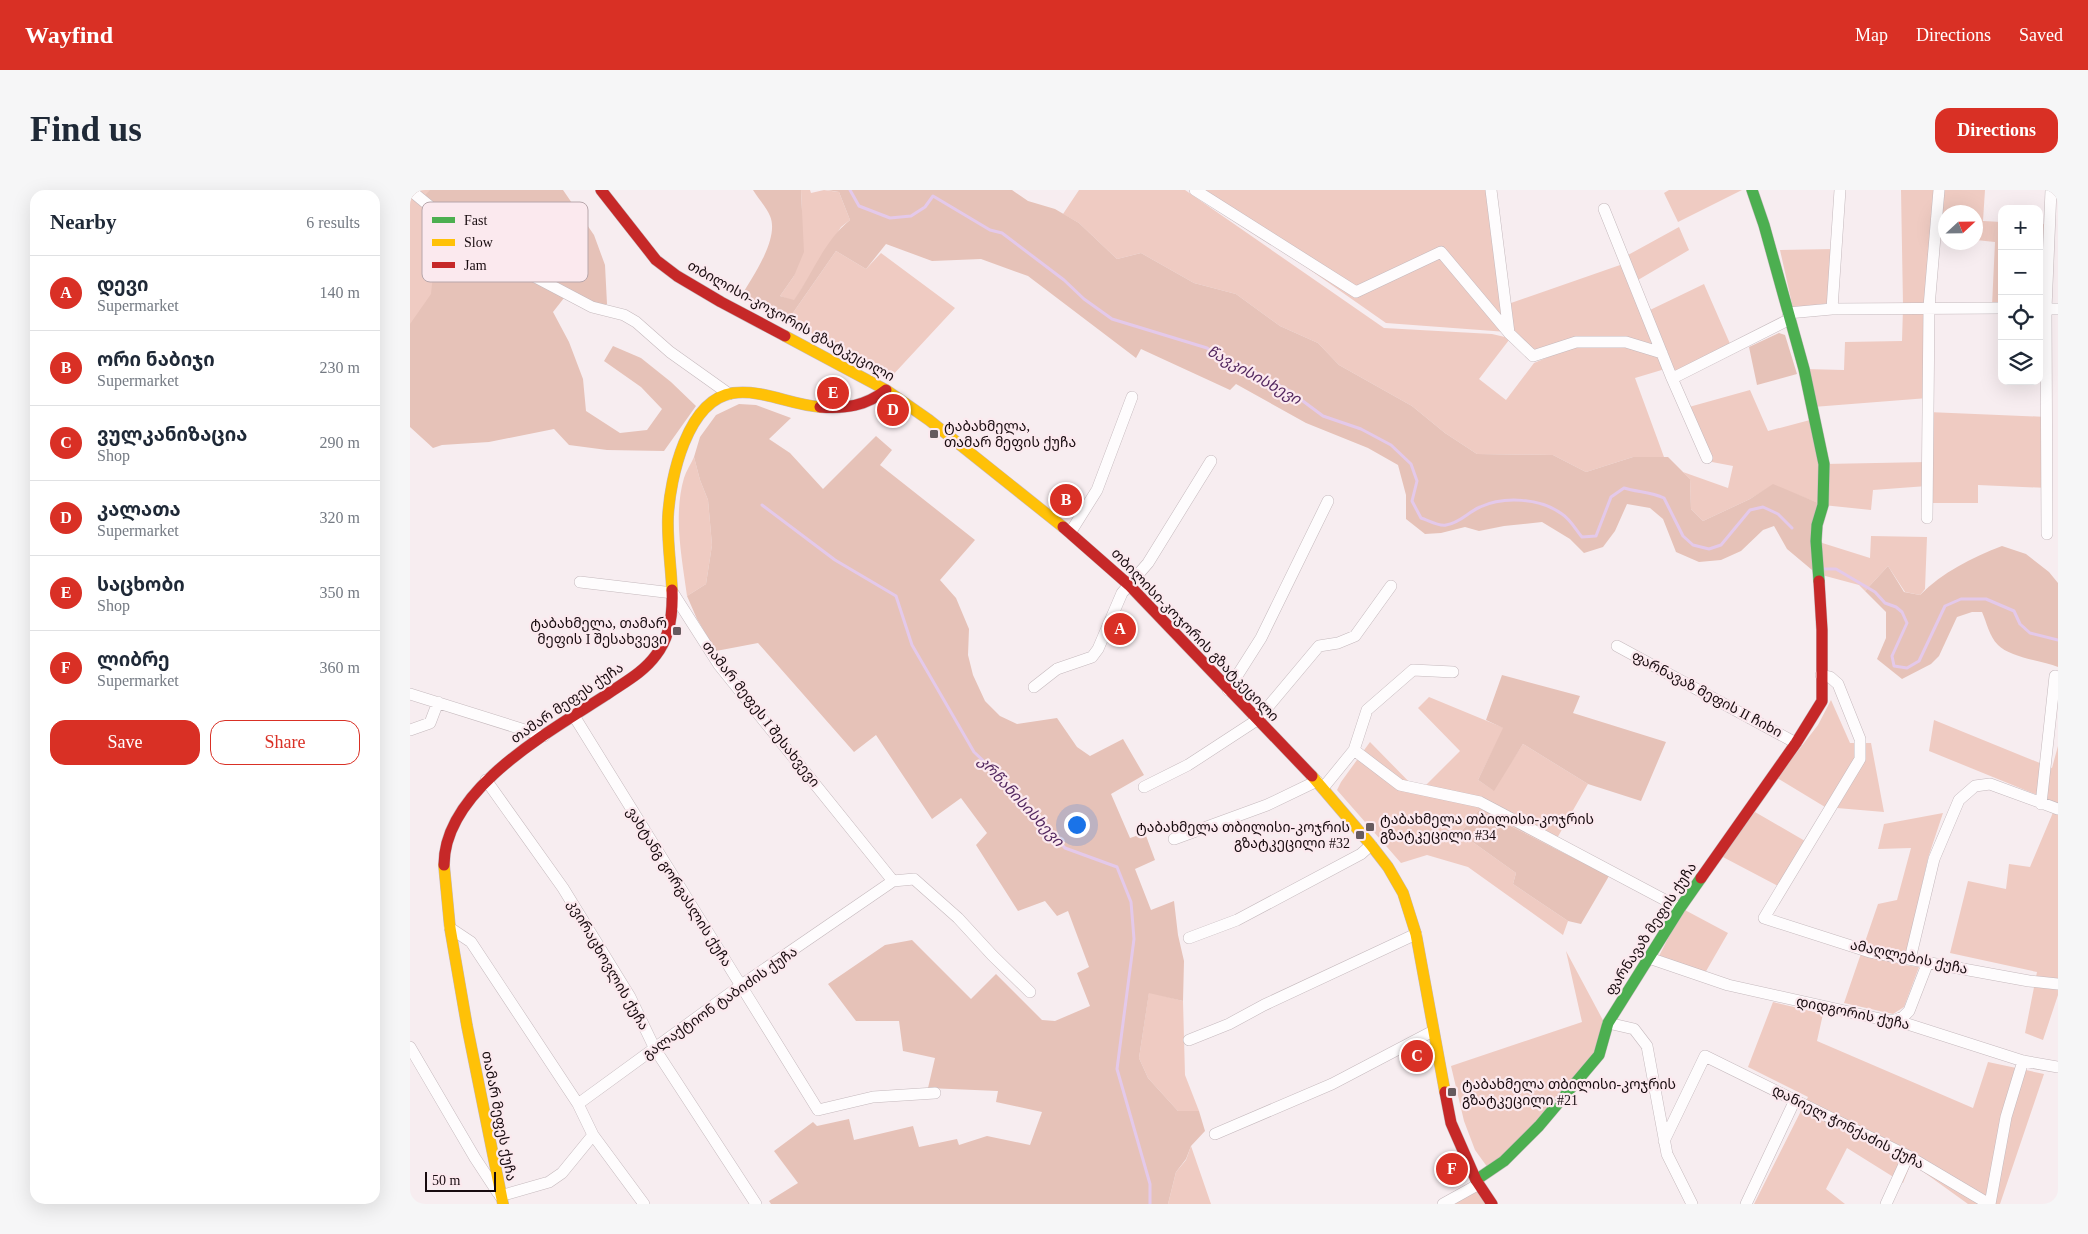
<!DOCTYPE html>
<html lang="en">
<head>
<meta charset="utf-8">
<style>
  body { margin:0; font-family:"Times New Roman","Noto Sans Georgian",serif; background:#f6f6f7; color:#1f2937 }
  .controls { position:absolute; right:15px; top:15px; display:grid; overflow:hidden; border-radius:10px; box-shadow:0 5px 20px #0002 }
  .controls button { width:45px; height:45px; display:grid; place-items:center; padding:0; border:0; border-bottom:1px solid #e0e1e3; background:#fff; color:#1f2937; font:25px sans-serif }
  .compass { position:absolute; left:1528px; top:15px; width:45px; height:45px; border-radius:50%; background:#fff; box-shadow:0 5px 20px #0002; rotate:68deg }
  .scale { position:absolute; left:15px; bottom:12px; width:71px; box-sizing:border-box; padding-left:5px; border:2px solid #180b0f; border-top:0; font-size:14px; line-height:18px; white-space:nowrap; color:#180b0f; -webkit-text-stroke:4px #fbe9ee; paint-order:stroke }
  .you { position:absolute; left:666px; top:634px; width:18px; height:18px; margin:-12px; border:4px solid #fff; border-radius:50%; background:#1a73e8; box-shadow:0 0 0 8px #1a73e833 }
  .badge { display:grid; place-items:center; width:32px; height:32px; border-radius:50%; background:#d93025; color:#fff; font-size:16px; font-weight:700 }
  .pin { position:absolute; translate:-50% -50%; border:2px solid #fff; box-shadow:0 1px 5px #0006 }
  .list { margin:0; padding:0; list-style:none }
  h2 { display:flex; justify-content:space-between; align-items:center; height:65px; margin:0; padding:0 20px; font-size:21px }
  h2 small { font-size:16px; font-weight:400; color:#747a83 }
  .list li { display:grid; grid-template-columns:32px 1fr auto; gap:15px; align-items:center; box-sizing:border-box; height:75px; padding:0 20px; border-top:1px solid #e0e1e3 }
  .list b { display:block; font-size:19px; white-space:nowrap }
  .list p { margin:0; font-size:16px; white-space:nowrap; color:#747a83 }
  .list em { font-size:16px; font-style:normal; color:#747a83 }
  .actions { display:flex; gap:10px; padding:15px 20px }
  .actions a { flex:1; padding:11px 0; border:1px solid #d93025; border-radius:15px; text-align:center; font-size:18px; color:#d93025 }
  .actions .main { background:#d93025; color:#fff }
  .icon { flex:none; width:28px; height:28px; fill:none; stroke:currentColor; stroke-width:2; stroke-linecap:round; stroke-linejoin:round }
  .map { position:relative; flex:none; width:1648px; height:1014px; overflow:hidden; border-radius:15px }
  header { display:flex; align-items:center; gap:30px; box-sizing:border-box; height:70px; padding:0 25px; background:#d93025; color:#fff }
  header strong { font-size:24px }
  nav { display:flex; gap:28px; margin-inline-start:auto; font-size:18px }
  .intro { display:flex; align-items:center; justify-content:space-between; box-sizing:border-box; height:120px; padding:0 30px }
  h1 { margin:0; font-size:35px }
  .button { padding:12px 22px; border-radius:15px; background:#d93025; color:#fff; font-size:18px; font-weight:700 }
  main { display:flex; gap:30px; padding:0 30px }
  aside { flex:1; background:#fff; border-radius:15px; box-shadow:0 5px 20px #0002 }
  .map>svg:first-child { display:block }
</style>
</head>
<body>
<header>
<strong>Wayfind</strong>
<nav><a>Map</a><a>Directions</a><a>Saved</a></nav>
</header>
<div class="intro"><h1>Find us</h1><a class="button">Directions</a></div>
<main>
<aside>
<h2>Nearby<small>6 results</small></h2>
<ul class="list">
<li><span class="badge">A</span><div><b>დევი</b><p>Supermarket</p></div><em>140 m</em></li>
<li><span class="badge">B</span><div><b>ორი ნაბიჯი</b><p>Supermarket</p></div><em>230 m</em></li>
<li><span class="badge">C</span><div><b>ვულკანიზაცია</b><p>Shop</p></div><em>290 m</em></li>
<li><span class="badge">D</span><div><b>კალათა</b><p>Supermarket</p></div><em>320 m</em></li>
<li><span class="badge">E</span><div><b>საცხობი</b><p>Shop</p></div><em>350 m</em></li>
<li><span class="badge">F</span><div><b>ლიბრე</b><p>Supermarket</p></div><em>360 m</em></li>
</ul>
<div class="actions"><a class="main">Save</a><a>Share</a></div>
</aside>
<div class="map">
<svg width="1648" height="1014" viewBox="0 0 1648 1014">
  <rect width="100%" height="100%" fill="#f7edf0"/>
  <!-- green -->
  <path fill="#efcbc2" d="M 0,0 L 54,0 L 74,55 L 6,157 L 0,158 Z
    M 391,0 L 400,0 L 401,3 L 414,0 L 429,2 L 440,30 L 431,37 L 384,111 L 370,106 L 384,86 L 392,18 Z
    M 669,0 L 775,0 L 974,138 L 1082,144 L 1095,147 L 1099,150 L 1069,189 L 1096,210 L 1124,173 L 1167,155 L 1215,154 L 1250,164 L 1255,179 L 1225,188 L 1254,267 L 1223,267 L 1176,282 L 1143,265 L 1067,264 L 1035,243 L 1002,216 L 929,175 L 908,153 L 870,136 L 826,104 L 784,93 L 731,63 L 707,69 L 669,33 L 653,24 Z
    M 786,0 L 1079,0 L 1097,142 L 976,133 Z
    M 1259,0 L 1332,0 L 1268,32 L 1254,3 Z
    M 1491,0 L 1527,0 L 1516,115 L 1493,115 Z
    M 1532,0 L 1575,0 L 1573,31 L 1592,32 L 1592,116 L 1582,116 L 1585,52 L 1566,50 L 1566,22 L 1536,22 L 1535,49 L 1527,48 Z
    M 1629,34 L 1637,34 L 1633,116 L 1629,116 Z
    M 1269,37 L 1279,60 L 1228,90 L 1218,65 Z
    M 1424,59 L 1420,113 L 1383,118 L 1370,60 Z
    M 426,61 L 456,79 L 471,63 L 545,118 L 481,187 L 378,130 Z
    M 1213,74 L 1247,158 L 1218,149 L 1124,163 L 1102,142 L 1101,113 Z
    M 1294,94 L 1321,156 L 1262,182 L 1240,120 Z
    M 1519,117 L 1518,208 L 1403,217 L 1394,179 L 1434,180 L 1435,152 L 1492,151 L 1493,118 Z
    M 1340,200 L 1358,241 L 1400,230 L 1409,274 L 1408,313 L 1363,295 L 1340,309 L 1293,331 L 1281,319 L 1280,289 L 1273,282 L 1318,298 L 1323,276 L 1302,272 L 1279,217 Z
    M 1518,222 L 1637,227 L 1638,298 L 1568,295 L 1568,313 L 1518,313 L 1517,296 L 1463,300 L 1461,320 L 1413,315 L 1414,274 L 1518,272 Z
    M 284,267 L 290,290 L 298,310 L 302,355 L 296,394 L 277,406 C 272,368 263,326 274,288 C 276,281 281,274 284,267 Z
    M 1461,346 L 1517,347 L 1515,399 L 1510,405 L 1495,402 L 1478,376 L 1455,401 L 1449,395 L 1408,384 L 1406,351 L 1460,368 Z
    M 1019,507 L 1094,538 L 1068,590 L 1083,600 L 1113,554 L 1178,594 L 1142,657 L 1069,620 L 1050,643 L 1106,683 L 1103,694 L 1158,731 L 1153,745 L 1058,677 L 1017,665 L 991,673 L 927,600 L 931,592 L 960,552 L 1009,602 L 1050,561 L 1008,518 Z
    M 1421,510 L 1440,553 L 1461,553 L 1474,622 L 1415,617 L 1367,588 L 1408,535 Z
    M 1524,530 L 1642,578 L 1648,556 L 1648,805 L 1633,850 L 1615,843 L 1627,782 L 1540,763 L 1558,691 L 1596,699 L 1599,674 L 1620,677 L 1647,613 L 1519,561 Z
    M 1345,622 L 1395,651 L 1368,696 L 1311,666 Z
    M 1533,623 L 1518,668 L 1494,775 L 1509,777 L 1494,817 L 1483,824 L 1434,813 L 1468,714 L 1487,710 L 1501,658 L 1468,659 L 1474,634 Z
    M 1273,719 L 1318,743 L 1295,783 L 1249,766 Z
    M 1156,761 L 1195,834 L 1186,863 L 1094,969 L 1078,978 L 1065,960 L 1054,931 L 1041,876 L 1172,832 Z
    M 739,802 L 773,811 L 775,885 L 789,921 L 768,921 L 738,888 L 729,868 Z
    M 1363,812 L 1413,824 L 1407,851 L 1563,918 L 1578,872 L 1634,884 L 1590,1014 L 1558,1014 L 1501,973 L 1493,993 L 1437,958 L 1416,999 L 1435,1014 L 1344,1014 L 1398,907 L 1338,877 Z
    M 781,956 L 801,1014 L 758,1014 L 766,982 L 776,970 Z
    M 1067,999 L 1077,1014 L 1043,1014 Z"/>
  <!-- forest -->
  <path fill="#e6c2b8" d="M 20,0 L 153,0 L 184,45 L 195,75 L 197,114 L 183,122 L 154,108 L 143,122 L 159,152 L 173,189 L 176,221 L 210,243 L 237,240 L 252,219 L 231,197 L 194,171 L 203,156 L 231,168 L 261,192 L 286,216 L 254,261 L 197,260 L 159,255 L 144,239 L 79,252 L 32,255 L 23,258 L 0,237 L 0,134 L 21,104 L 24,75 L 68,76 L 58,48 L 26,32 L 13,7 Z
    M 343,0 L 391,0 L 394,62 L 384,86 L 370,106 L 384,110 C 403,83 414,51 440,30 L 429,2 L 417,0 L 602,0 L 618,11 L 645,19 L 669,33 L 707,69 L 731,63 L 784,93 L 826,104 L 870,136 L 908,153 L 929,175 L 1002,216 L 1035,243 L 1067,264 L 1143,265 L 1176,282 L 1223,267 L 1258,267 L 1280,289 L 1281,319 L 1293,331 L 1340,309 L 1363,294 L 1413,315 L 1408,385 L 1377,359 L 1364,336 L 1353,340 L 1331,361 L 1311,370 L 1289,372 L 1266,362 L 1253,329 L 1240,318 L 1217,314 L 1205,341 L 1193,357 L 1174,363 L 1160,349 L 1132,332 L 1094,336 L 1069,341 L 1055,337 L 1031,343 L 1015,344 L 996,329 L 996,305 L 988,275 L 958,258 L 896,233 L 826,194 L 820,200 L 731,159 L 726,168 L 618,86 L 571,69 L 522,71 L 476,54 L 456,79 L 426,61 L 378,130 L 330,108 C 341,89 370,49 360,26 C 356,17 348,8 343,0 Z
    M 1369,143 L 1375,145 L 1387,184 L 1347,195 L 1339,157 Z
    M 329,214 L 346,215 L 381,228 L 359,249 L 380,263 L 413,299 L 466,246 L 482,260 L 470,275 L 565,350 L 530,390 L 546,408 L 559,439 L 558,465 L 563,485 L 575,511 L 590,526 L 607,534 L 647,528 L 667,557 L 680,566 L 713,549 L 734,585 L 701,604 L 720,648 L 735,643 L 745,670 L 725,679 L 741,720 L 764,711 L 768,745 L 774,771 L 773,811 L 739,803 L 729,868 L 738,888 L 768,921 L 789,921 L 795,941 L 781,956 L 776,969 L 766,982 L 758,1014 L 361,1014 L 359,1011 L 388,993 L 364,961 L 403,932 L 407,936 L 439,929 L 444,950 L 503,936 L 509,957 L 547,949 L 549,955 L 577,946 L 620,955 L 632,922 L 586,912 L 588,901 L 518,898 L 525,868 L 493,861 L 489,831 L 446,831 L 418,794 L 475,755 L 502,750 L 561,809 L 586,784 L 632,830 L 645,831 L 680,816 L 667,783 L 679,777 L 658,721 L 647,726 L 635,711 L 608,721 L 566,655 L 577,643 L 551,608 L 522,629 L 466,545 L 444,562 L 348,453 L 306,461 L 287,429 L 277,406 L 296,394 L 302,355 L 298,310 L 290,290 L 284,267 L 290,247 L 306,225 Z
    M 1592,356 L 1616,364 L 1639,382 L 1648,393 L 1648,477 C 1632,471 1599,467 1588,455 C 1579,446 1577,433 1572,422 L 1562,422 L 1547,427 L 1529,466 L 1521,474 L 1492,489 L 1467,469 L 1476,448 L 1476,422 L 1455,401 L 1478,376 L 1494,402 L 1510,405 C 1533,382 1561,368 1592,356 Z
    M 1092,485 L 1170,506 L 1163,523 L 1256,552 L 1231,611 L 1178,594 L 1113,554 L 1084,601 L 1068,590 L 1093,538 L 1076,530 Z
    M 1069,620 L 1199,686 L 1171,734 L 1158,731 L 1103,694 L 1106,683 L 1050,643 Z"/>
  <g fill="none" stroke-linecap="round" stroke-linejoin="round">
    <!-- stream -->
    <path stroke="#e4c9ea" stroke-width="3" d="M 440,0 L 449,16 L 480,28 L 501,26 L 515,17 L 523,6 L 580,40 L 592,43 L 654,90 L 674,109 L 702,129 L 797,158 L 819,174 L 841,181 L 878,200 L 913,226 L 951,239 L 981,255 L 1001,274 L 1007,291 L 1002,311 L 1011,328 C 1018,330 1029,337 1036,335 C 1050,333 1058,322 1070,317 C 1094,306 1130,308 1152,324 C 1160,329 1166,340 1172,347 L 1186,346 L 1201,307 L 1214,298 C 1227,302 1241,302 1254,308 L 1273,346 L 1283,355 L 1299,359 L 1311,355 L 1340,320 L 1353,317 L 1368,324 L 1382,338
      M 352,315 L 425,370 L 486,406 L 502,455 L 564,562 L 603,599 L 655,658 L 707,677 L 721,712 L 724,749 L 707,879 L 740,994 L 740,1014
      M 1413,379 L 1426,379 L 1465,402 L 1475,413 L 1486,417 L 1492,422 L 1497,433 L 1482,466 L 1484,476 L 1497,478 L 1509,471 L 1535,416 L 1551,409 L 1576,409 L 1604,421 L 1610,434 L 1620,443 L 1648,450"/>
    <!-- street casing -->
    <g stroke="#c5b9bd" stroke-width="12">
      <path id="street" d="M 0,0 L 62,51 L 110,79 L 182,117 L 214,125 L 226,132 L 260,162 L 319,204
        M 785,0 L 946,102 L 1031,62 L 1099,143 L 1123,166 L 1166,152 L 1216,152 L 1252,163
        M 1081,0 L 1099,143
        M 1194,19 L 1261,186 L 1267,186 L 1380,129
        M 1629,118 L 1648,119
        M 1422,119 L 1430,0
        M 1378,123 L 1422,119 L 1592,118
        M 1261,186 L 1297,268
        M 1517,328 L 1519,117 L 1529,0
        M 660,343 L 687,300 L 722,207
        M 1637,344 L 1636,119 L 1641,0
        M 170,392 L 263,403 L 309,475 L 483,691
        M 1207,456 L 1386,553
        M 1411,485 L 1420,487 L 1428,494 L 1450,549 L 1450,569 L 1354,728 L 1460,762 L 1619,791 L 1648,794
        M 624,497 L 647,479 L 682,467 L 688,459 L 712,403 L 738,373 L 801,271
        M 818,500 L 851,448 L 918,311
        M 0,504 L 134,546
        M 164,526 L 408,920 L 463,907 L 525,903
        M 0,540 L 20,533 L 28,512
        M 944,560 L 990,595 L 1070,612 L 1270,718
        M 76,590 L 153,698 L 220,807 L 245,859 L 346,1014
        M 734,597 L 778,575 L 847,530 L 909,456 L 928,453 L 945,446 L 981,396
        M 913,598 L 944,560 L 957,520 L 1003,480 L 1043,482
        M 1631,614 L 1645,486
        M 764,649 L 857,615 L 907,591
        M 40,738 L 61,752 L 168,914 L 330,796 L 483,691 L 504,689 L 548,728 L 582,765 L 620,802
        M 779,748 L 827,730 L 951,664 L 961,655
        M 1239,768 L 1318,795 L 1475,830 L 1485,830 L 1613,871 L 1648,877
        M 1500,769 L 1524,669 L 1549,610 L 1565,596 L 1580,594 L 1648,619
        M 1485,830 L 1493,827 L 1499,821 L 1518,772
        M 1198,833 L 1224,839 L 1237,856 L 1257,964 L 1282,1014
        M 779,850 L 819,834 L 854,815 L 1006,744
        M 0,857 L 65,968 L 88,1003
        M 168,914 L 183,945 L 234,1014
        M 805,944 L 922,894 L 1023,841
        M 1254,951 L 1295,866 L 1498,966 L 1579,1014
        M 90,1006 L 139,992 L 152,983 L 183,945
        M 1033,1014 L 1069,994
        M 1336,1014 L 1385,910
        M 1476,1014 L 1498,966
        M 1580,1014 L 1596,927 L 1613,871"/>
    </g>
    <!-- fast casing -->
    <g stroke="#c5b9bd" stroke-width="12">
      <path id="fast" d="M 1342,0 L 1354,35 L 1394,179 L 1414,274 L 1413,315 L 1407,335 L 1406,351 L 1409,391
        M 1066,990 L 1094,971 L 1129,936 L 1189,865 L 1198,833 L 1270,718 L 1291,688"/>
    </g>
    <!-- slow casing -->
    <g stroke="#c5b9bd" stroke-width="12">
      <path id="slow" d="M 375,146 L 476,200 L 519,230 L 653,337
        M 262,400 C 261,375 257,351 258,327 C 260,288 277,210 323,203 C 352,199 381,215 410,217
        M 902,586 L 961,655 L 978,677 L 993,703 L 1006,744 L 1035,902
        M 34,675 L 40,738 L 57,836 L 93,1014"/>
    </g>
    <!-- jam casing -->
    <g stroke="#c5b9bd" stroke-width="12">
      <path id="jam" d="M 191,0 L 246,70 L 267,86 L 311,112 L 375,146
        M 410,217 C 435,219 456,216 476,200
        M 653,337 L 719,395 L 902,586
        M 34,675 C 34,599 139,542 196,505 C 213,493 233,483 246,465 C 261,446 263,422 262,400
        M 1291,688 L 1386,553 L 1412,511 L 1412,440 L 1409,391
        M 1035,902 L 1041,933 L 1066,990 L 1082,1014"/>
    </g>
    <!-- street -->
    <use href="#street" stroke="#fefcfd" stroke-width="11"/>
    <!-- fast -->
    <use href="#fast" stroke="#4caf50" stroke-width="11"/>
    <!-- slow -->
    <use href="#slow" stroke="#ffc107" stroke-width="11"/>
    <!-- jam -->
    <use href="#jam" stroke="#c62828" stroke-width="11"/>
  </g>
  <!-- markers -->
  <g fill="#665a5e" stroke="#fbe9ee" stroke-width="2">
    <rect x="519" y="239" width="10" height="10" rx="2.5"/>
    <rect x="262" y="436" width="10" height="10" rx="2.5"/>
    <rect x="955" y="632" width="10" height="10" rx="2.5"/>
    <rect x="945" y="640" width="10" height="10" rx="2.5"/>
    <rect x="1037" y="897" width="10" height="10" rx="2.5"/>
  </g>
  <g text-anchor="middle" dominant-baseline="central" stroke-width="4.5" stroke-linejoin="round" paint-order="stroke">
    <!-- street labels -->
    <g font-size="14" fill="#180b0f" stroke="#fbe9ee">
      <text transform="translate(381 131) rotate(29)">თბილისი-კოჯორის გზატკეცილი</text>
      <text transform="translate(785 445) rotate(46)">თბილისი-კოჯორის გზატკეცილი</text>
      <text transform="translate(1297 504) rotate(28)">ფარნავაზ მეფის II ჩიხი</text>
      <text transform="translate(157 513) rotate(-34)">თამარ მეფეს ქუჩა</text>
      <text transform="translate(351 524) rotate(52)">თამარ მეფეს I შესახვევი</text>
      <text transform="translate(269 697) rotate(58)">ვახტანგ გორგასლის ქუჩა</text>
      <text transform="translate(1241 739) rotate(-57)">ფარნავაზ მეფის ქუჩა</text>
      <text transform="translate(1499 767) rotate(12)">ამაღლების ქუჩა</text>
      <text transform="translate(198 775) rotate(60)">კვირაცხოვლის ქუჩა</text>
      <text transform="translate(310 813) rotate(-35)">გალაქტიონ ტაბიძის ქუჩა</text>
      <text transform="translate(1443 823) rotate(12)">დიდგორის ქუჩა</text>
      <text transform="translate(89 926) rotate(79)">თამარ მეფეს ქუჩა</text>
      <text transform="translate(1438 937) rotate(27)">დანიელ ჭონქაძის ქუჩა</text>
    </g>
    <!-- poi labels -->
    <g font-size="14" fill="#180b0f" stroke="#fbe9ee" text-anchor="start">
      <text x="534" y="236">ტაბახმელა,<tspan x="534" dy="16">თამარ მეფის ქუჩა</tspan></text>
      <text x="257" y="433" text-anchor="end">ტაბახმელა, თამარ<tspan x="257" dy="16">მეფის I შესახვევი</tspan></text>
      <text x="970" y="629">ტაბახმელა თბილისი-კოჯრის<tspan x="970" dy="16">გზატკეცილი #34</tspan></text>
      <text x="940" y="637" text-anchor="end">ტაბახმელა თბილისი-კოჯრის<tspan x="940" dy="16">გზატკეცილი #32</tspan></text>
      <text x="1052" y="894">ტაბახმელა თბილისი-კოჯრის<tspan x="1052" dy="16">გზატკეცილი #21</tspan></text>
    </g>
    <!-- water labels -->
    <g font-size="15" font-style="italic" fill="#53275f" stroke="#fbe9ee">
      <text transform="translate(844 185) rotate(29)">წავკისისხევი</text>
      <text transform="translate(611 611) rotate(47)">კრწანისისხევი</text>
    </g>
  </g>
  <!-- legend -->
  <rect x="12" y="12" width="166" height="80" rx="8" fill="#fbe9ee" stroke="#b7a6ab" stroke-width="1"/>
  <rect x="22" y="27" width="23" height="6" fill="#4caf50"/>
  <rect x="22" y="49" width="23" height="7" fill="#ffc107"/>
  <rect x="22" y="72" width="23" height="6" fill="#c62828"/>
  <g font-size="14" fill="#180b0f">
    <text x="54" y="35">Fast</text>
    <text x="54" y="57">Slow</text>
    <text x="54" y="80">Jam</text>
  </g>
</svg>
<div class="controls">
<button>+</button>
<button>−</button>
<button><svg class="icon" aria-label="locate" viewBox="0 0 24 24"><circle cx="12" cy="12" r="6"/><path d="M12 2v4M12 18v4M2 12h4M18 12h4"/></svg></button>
<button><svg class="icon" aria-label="layers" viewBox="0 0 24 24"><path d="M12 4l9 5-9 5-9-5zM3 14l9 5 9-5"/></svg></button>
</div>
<svg class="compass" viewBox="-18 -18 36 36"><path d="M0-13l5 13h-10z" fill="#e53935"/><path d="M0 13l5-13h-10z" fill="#747a83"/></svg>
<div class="scale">50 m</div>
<div class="you"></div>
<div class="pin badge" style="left:710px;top:439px">A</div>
<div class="pin badge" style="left:656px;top:310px">B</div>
<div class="pin badge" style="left:1007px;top:866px">C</div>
<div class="pin badge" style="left:483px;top:220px">D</div>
<div class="pin badge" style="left:423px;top:203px">E</div>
<div class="pin badge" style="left:1042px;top:979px">F</div>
</div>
</main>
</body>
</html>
